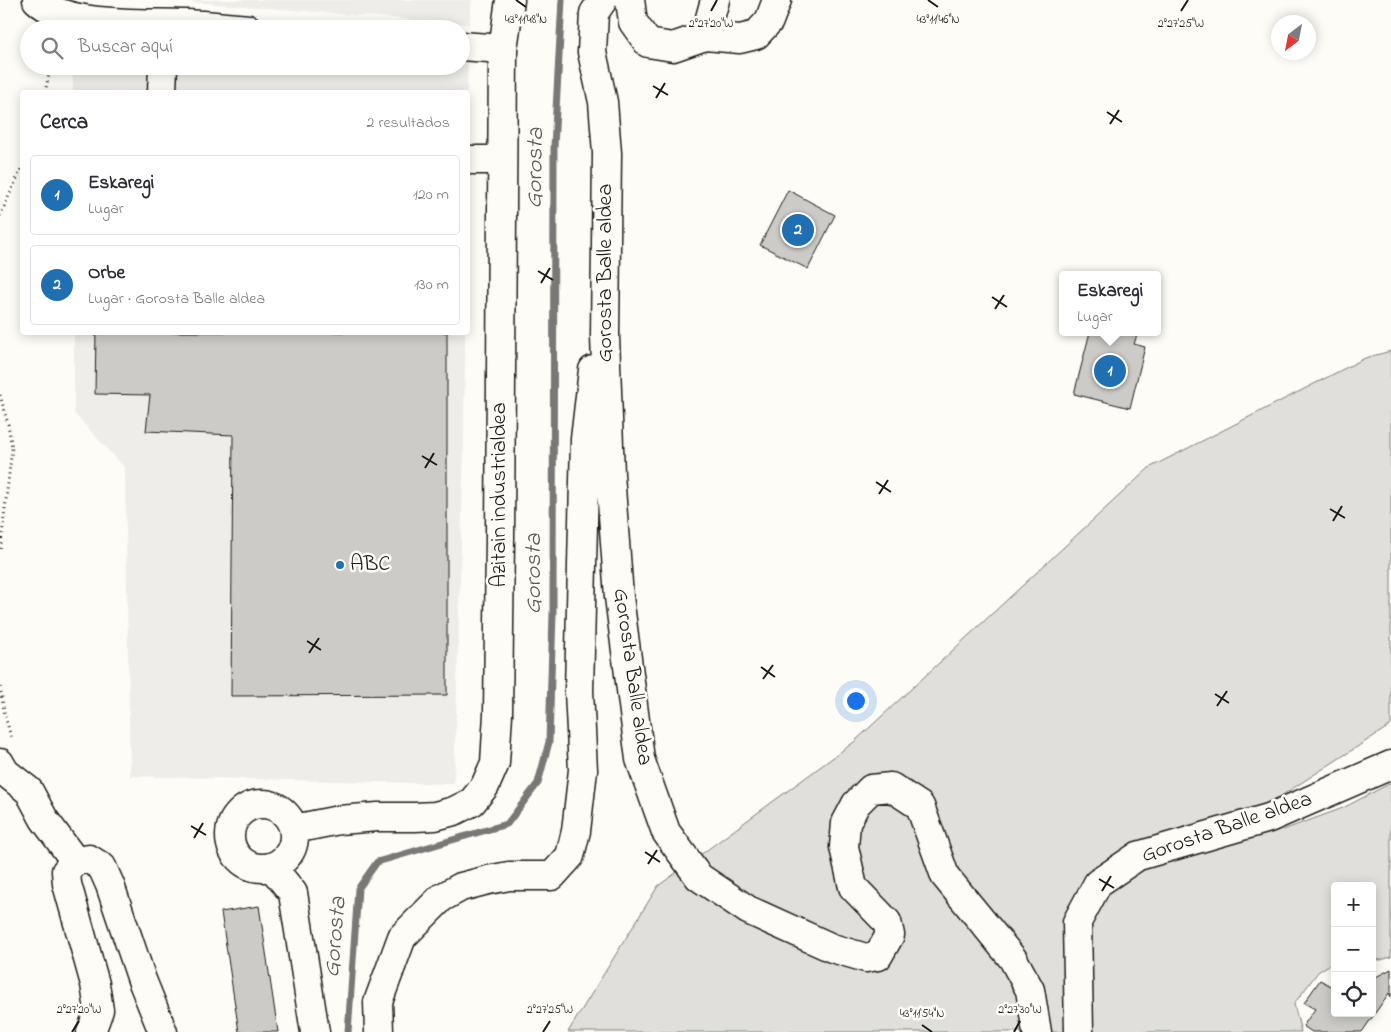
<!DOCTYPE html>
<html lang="es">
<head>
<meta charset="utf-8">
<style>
  body { margin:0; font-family:"Indie Flower",sans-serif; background:#f7f7f7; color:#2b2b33 }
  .controls { position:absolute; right:15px; bottom:15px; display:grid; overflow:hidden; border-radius:5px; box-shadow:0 2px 12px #0003 }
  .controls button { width:45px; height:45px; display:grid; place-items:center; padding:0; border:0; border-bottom:1px solid #e1e1e2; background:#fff; color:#2b2b33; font:25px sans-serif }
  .compass { position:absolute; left:1271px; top:15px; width:45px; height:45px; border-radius:50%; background:#fff; box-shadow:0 2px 12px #0003; rotate:212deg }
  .you { position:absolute; left:855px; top:700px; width:18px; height:18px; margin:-12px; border:4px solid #fff; border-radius:50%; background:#1a73e8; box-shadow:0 0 0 8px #1a73e833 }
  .badge { display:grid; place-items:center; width:32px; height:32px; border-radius:50%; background:#1f6fb2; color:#fff; font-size:16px; font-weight:700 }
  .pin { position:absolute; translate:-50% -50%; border:2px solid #fff; box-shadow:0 1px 5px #0006 }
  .popup { position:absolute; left:1059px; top:271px; width:102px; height:65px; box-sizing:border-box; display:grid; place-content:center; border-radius:5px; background:#fff; filter:drop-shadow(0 1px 4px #0005); font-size:16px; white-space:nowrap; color:#7c7c81 }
  .popup b { font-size:19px; color:#2b2b33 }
  .popup::after { content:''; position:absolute; left:50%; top:100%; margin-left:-10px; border:10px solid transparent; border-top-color:#fff }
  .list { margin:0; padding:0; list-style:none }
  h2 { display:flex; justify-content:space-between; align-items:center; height:65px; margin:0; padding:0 20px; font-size:21px }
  h2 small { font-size:16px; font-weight:400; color:#7c7c81 }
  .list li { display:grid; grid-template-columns:32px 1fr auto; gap:15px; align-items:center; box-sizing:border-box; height:80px; margin:0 10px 10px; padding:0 10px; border:1px solid #e1e1e2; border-radius:5px }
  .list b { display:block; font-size:19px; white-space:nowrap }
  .list p { margin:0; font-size:16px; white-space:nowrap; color:#7c7c81 }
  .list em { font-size:16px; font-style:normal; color:#7c7c81 }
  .icon { flex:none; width:28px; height:28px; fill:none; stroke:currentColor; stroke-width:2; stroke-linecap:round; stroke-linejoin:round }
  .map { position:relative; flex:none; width:1391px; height:1032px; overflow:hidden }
  .search { position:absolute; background:#fff; box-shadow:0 2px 12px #0003; left:20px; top:20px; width:450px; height:55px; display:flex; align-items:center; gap:12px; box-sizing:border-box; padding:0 18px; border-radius:28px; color:#7c7c81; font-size:19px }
  .panel { position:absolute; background:#fff; box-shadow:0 2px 12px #0003; left:20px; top:90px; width:450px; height:245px; border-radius:5px }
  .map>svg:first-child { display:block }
</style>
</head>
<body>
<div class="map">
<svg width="1391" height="1032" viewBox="0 0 1391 1032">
  <rect width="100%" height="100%" fill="#fdfcf7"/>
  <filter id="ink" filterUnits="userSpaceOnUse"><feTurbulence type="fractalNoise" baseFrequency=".02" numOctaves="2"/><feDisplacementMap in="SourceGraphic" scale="10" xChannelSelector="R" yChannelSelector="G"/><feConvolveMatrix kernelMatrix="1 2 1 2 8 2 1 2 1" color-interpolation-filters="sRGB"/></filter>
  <g filter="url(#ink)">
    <!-- built -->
    <path fill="#eeede9" d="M 168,0 L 472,0 L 469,24 Z
      M 461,55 L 468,55 L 467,92 L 73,92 L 73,66 L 461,66 Z
      M 74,333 L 465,333 L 464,446 L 454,784 L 130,776 L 125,468 L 74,413 Z"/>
    <!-- green -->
    <path fill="#e0dfdb" stroke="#7e7e7c" d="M 1391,351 L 1391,725 L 1281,796 L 1283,830 L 1343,808 L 1391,783 L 1391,957 L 1381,960 L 1372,959 L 1372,886 L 1335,886 L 1335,961 L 1318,972 L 1294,1004 L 1301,1032 L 568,1032 L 658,886 L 854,742 L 1149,468 L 1365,358 Z"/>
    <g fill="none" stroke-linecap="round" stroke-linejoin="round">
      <!-- stream -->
      <path stroke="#797876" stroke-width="7" d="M 348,1032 L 358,889 L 377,862 L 507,824 L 538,783 L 549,742 L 553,614 L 554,147 L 562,0"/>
    </g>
    <!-- building -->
    <path fill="#cccbc8" stroke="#1c1c1c" d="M 788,190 L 835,215 L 808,269 L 760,245 Z
      M 96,332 L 447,332 L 447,695 L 231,696 L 233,435 L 146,431 L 150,395 L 95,394 Z
      M 1090,332 L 1138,332 L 1134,344 L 1145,347 L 1130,408 L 1074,394 Z
      M 259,906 L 278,1032 L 239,1032 L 221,912 Z
      M 1391,969 L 1391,997 L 1389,993 L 1362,1032 L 1312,1032 L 1303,1026 L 1315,1009 L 1304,1003 L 1320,980 L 1331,986 L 1335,981 L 1335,1013 L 1372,1013 L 1372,979 Z"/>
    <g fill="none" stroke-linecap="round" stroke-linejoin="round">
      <!-- minor casing -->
      <g stroke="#1c1c1c" stroke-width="31">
        <path id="minor" d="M 37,0 C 66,28 148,22 186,24 C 207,25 227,27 248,29
          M 603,0 L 594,13 L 592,52 L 603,102 L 607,153 L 605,336 L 610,474 L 619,597 L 640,759 L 666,832 L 699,877 L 748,910 L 832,948 L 866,958 L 878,956 L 890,935 L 887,922 L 853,887 L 844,847 L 846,823 L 856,804 L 871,789 L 891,787 L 920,806 L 945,876 L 1013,959 L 1030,990 L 1037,1032
          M 630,0 L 633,22 L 648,43 L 673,47 L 705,36 L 740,39 L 756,35 L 769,21 L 777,0
          M 705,36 L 715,0
          M 461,46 L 503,49
          M 162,92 L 163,66
          M 468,160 L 501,160
          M 0,763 L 5,772 L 29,791 L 44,819 L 75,861
          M230 836a32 32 0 1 1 64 0a32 32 0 1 1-64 0Z
          M 294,829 L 339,820 L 378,817 L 415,817 L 435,816 L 454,811 L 472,802 L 485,786 L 495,763 L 498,714 L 500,537 L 503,49 L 510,0
          M 272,867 L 293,893 L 315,1032
          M 91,1032 L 99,1010 L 95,984 L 67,884 L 66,871 L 75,861 L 89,859 L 102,867 L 110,885 L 142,980 L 163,1032
          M 379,1032 L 378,1002 L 402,937 L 441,898 L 461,887 L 488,880 L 509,876 L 552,876 L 570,856 L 576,831 L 583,770 L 579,691 L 585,439 L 593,370
          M 1079,1032 L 1077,922 L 1098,883 L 1138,856 L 1269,818 L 1391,765"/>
      </g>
      <!-- path -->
      <path stroke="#1c1c1c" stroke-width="3" stroke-dasharray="1 4" stroke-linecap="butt" d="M 45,92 L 51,66
        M 0,216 L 22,167
        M 0,395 L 8,424 L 12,448 L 0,552
        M 0,687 L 5,716 L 12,740"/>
      <!-- minor -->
      <use href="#minor" stroke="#fdfcf7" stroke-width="28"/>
    </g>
  </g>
  <!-- ticks -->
  <path fill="none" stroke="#1c1c1c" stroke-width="2" d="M 516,0 L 526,7M 928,0 L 938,7M 711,11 L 717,0M 1181,11 L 1188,0M 653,86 L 668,95M 656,98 L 665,83M 1107,112 L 1122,122M 1110,124 L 1119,110M 538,271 L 553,280M 541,283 L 550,268M 992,297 L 1007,307M 995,309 L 1004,295M 422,456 L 437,465M 425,468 L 434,453M 876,482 L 891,492M 879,494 L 888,480M 1330,509 L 1345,518M 1333,521 L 1342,506M 307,641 L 321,650M 309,653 L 319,638M 761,667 L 775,677M 763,679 L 773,665M 1215,694 L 1229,703M 1217,706 L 1227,691M 191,826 L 206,835M 194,838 L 203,823M 645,852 L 660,862M 648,864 L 657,850M 1099,879 L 1114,888M 1102,891 L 1111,876M 922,1025 L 932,1032M 72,1032 L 79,1021M 543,1032 L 550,1021M 1014,1032 L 1020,1021"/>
  <!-- markers -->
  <circle fill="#1f6fb2" stroke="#fdfcf7" stroke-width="2" cx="340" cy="565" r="5"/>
  <g text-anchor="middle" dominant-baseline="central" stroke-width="5" stroke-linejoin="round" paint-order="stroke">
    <!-- street labels -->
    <g font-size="22" fill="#1c1c1c" stroke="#fdfcf7">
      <text transform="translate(606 273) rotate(-90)">Gorosta Balle aldea</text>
      <text transform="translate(500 495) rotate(-90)">Azitain industrialdea</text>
      <text transform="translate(632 677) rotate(82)">Gorosta Balle aldea</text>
      <text transform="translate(1227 828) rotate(-19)">Gorosta Balle aldea</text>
    </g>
    <!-- poi labels -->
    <g font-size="22" fill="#1c1c1c" stroke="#fdfcf7" text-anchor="start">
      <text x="350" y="565">ABC</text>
    </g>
    <!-- water labels -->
    <g font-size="24" font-style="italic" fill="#5a5a58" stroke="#fdfcf7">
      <text transform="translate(536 168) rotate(-89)">Gorosta</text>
      <text transform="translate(534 574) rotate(-90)">Gorosta</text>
      <text transform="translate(336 937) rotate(-85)">Gorosta</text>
    </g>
  </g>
  <g font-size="12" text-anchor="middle" fill="#1c1c1c" stroke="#fdfcf7" stroke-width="5" stroke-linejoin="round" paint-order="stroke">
    <text x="526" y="23">43°11'48"N</text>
    <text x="938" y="23">43°11'46"N</text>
    <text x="711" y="27">2°27'20"W</text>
    <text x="1181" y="27">2°27'25"W</text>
    <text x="79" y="1013">2°27'20"W</text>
    <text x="550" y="1013">2°27'25"W</text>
    <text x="1020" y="1013">2°27'30"W</text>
    <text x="922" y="1017">43°11'54"N</text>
  </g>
</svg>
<div class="controls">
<button>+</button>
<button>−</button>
<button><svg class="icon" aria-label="locate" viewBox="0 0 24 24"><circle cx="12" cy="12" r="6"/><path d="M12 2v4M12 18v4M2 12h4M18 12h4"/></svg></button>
</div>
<svg class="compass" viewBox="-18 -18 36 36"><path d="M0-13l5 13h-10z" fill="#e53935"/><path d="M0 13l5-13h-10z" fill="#7c7c81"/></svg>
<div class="you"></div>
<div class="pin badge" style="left:1110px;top:371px">1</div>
<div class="popup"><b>Eskaregi</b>Lugar</div>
<div class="pin badge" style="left:798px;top:230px">2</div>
<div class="search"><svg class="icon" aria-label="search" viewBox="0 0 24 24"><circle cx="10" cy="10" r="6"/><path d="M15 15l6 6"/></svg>Buscar aquí</div>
<section class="panel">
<h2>Cerca<small>2 resultados</small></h2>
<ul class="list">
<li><span class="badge">1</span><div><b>Eskaregi</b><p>Lugar</p></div><em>120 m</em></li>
<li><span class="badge">2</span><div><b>Orbe</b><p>Lugar · Gorosta Balle aldea</p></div><em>130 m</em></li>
</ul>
</section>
</div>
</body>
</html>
